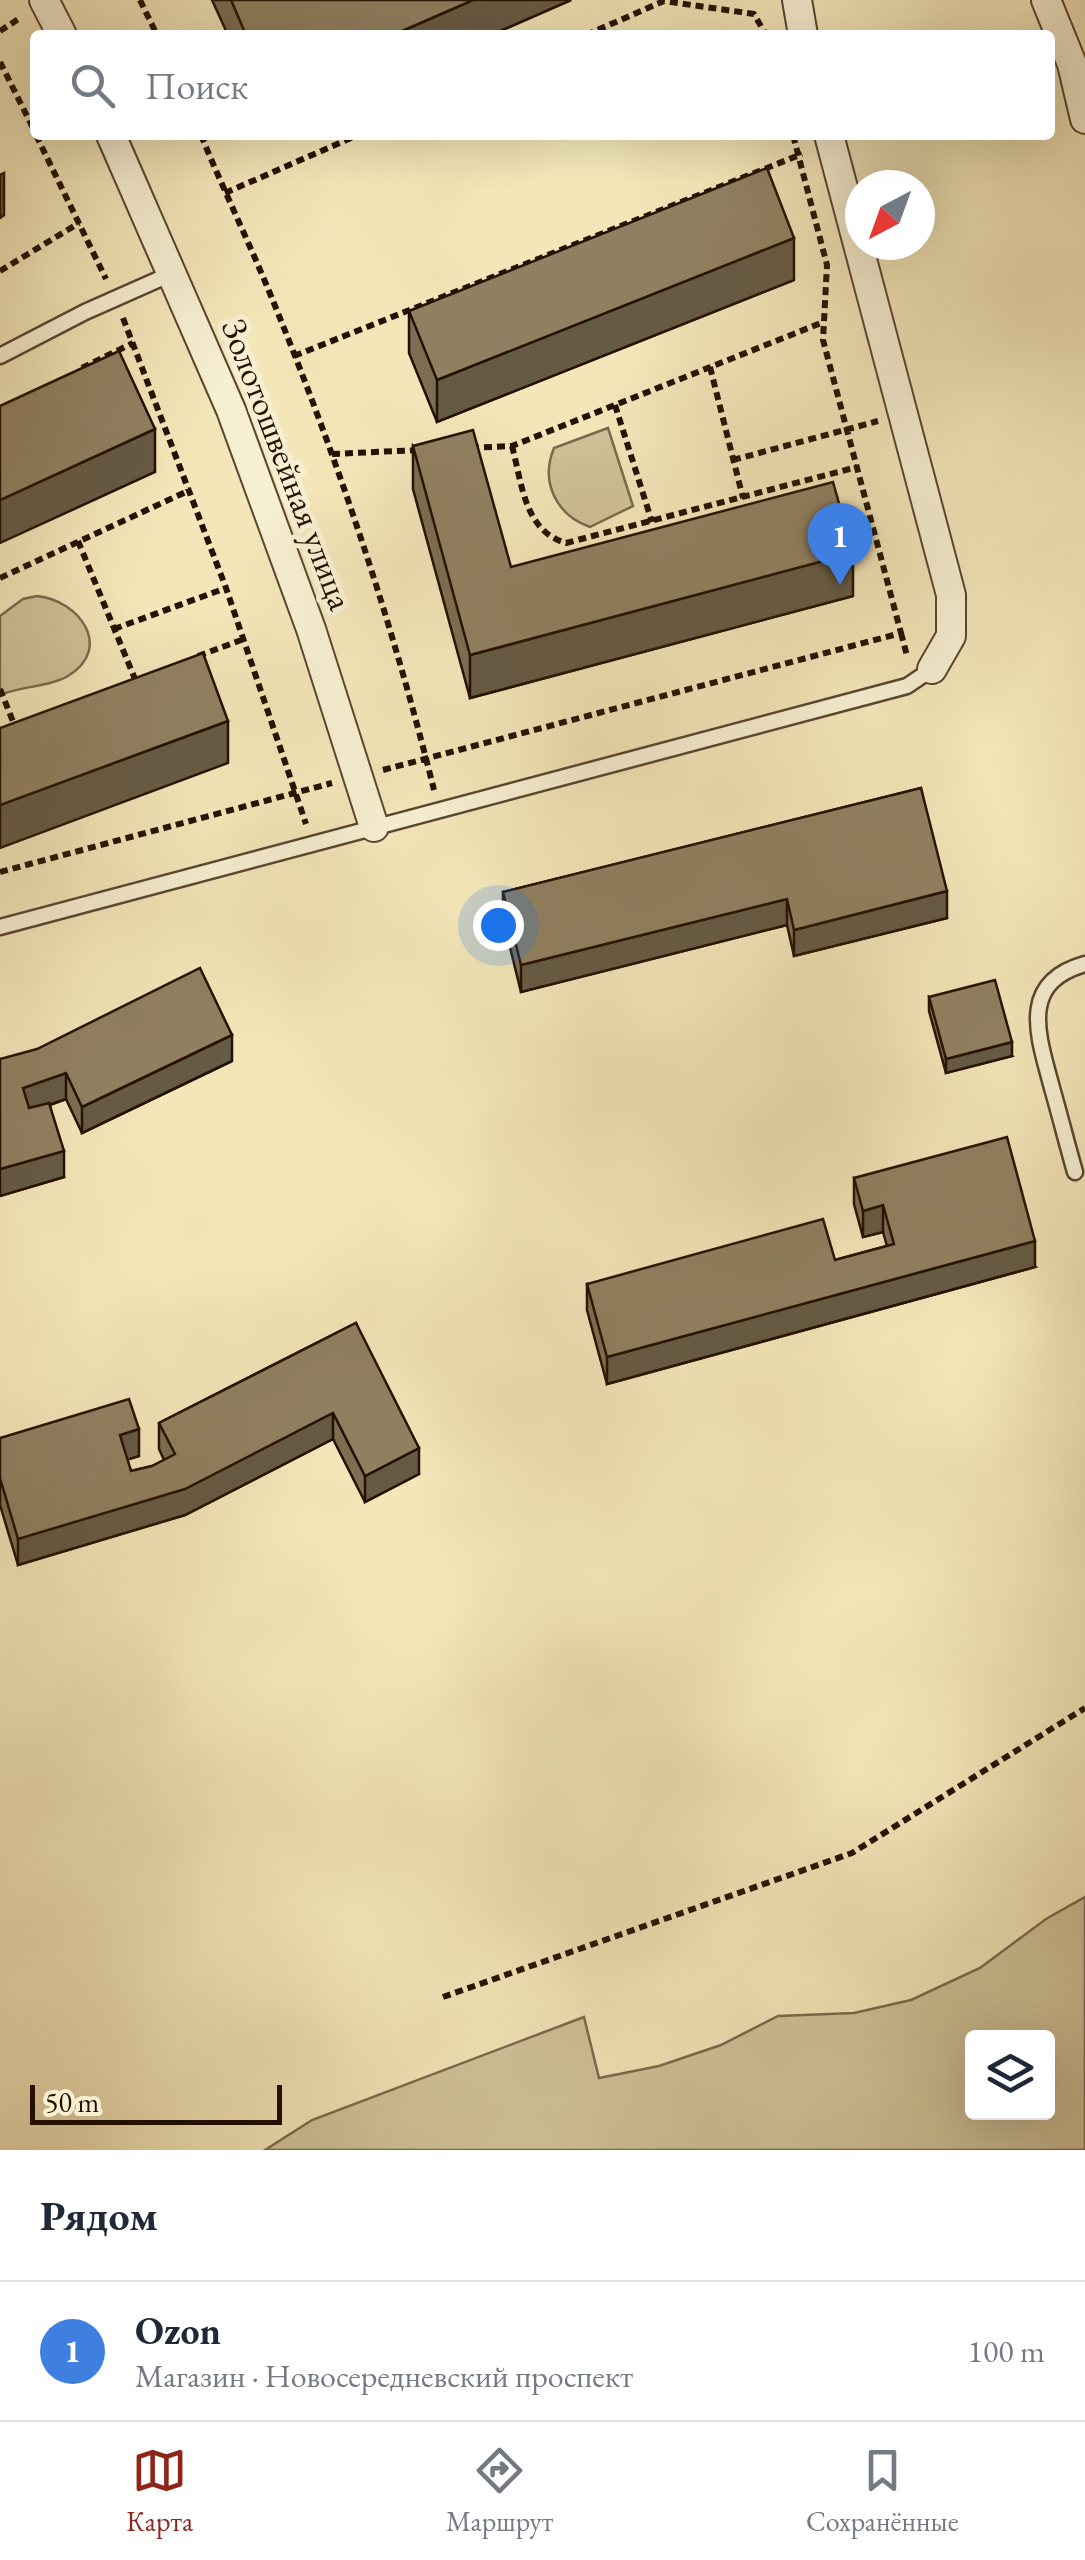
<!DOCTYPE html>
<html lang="ru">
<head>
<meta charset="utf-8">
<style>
  body { margin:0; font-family:"EB Garamond",serif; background:#f2f2f3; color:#1f2937 }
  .controls { position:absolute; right:30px; bottom:30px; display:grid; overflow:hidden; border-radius:10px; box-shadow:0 10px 40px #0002 }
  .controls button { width:90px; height:90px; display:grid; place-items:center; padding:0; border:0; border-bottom:2px solid #e0e1e3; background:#fff; color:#1f2937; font:50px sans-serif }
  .compass { position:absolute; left:845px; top:170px; width:90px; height:90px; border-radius:50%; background:#fff; box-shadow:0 10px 40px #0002; rotate:221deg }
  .scale { position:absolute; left:30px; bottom:25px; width:252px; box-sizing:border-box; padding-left:10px; border:5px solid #241101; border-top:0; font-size:28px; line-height:35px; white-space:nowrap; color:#241101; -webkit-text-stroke:8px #f7efd2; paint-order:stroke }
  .you { position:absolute; left:498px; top:925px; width:35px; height:35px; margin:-25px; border:8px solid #fff; border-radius:50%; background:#1a73e8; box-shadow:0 0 0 15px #1a73e833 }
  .badge { display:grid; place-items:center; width:65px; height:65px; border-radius:50%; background:#8f2418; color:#fff; font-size:32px; font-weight:700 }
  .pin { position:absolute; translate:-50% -82px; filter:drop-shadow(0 2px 5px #0008) }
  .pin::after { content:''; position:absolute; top:52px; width:35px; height:30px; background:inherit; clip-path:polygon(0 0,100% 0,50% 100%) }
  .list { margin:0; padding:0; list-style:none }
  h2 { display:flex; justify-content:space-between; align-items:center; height:130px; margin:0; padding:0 40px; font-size:42px }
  h2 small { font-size:32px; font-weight:400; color:#747a83 }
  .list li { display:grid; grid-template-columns:65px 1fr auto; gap:30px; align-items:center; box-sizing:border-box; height:140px; padding:0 40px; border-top:2px solid #e0e1e3 }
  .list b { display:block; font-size:38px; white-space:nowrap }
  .list p { margin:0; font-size:32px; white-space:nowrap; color:#747a83 }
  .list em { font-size:32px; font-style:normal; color:#747a83 }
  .icon { flex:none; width:55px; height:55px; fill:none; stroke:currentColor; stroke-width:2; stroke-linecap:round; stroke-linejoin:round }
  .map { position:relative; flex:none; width:1085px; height:2150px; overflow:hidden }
  .search { position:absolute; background:#fff; box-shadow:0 10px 40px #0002; left:30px; right:30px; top:30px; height:110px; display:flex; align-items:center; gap:25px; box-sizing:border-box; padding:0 35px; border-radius:10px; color:#747a83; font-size:38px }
  .sheet { height:270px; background:#fff }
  nav { display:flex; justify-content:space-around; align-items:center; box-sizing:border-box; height:140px; border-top:2px solid #e0e1e3; background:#fff; font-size:28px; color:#747a83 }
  nav a { display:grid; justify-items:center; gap:5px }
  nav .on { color:#8f2418 }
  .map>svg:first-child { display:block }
</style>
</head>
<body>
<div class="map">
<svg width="1085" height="2150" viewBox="0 0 1085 2150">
  <rect width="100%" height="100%" fill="#f3e6b9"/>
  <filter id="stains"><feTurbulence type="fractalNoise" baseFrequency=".002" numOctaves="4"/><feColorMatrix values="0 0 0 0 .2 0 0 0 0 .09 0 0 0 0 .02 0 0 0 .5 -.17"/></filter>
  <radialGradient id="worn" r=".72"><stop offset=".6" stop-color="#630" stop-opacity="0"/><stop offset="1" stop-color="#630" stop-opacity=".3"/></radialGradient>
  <!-- green -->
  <path fill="#d0c29a" stroke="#7a6a4e" stroke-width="2.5" fill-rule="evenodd" d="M 608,428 L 633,506 L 590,527 C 556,515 540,482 554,448 Z
    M 37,596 C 79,600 114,648 68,676 C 49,687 21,686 0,695 L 0,616 L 23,599 Z
    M 1085,1897 L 1085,2150 L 265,2150 L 312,2120 L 584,2017 L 599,2078 L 659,2066 L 721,2045 L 778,2016 L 854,2013 L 911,2000 L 980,1968 L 1046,1919 ZM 972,2038 L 1048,2038 L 1048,2112 L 972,2112 Z"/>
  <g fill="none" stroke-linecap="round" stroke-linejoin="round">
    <!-- lane casing -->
    <g stroke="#58462f" stroke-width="19">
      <path id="lane" d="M 0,356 L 85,312 L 173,273
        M 0,927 L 907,686 L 932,669
        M 1075,1172 C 1067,1144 1060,1116 1052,1088 C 1039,1038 1017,983 1085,964"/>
    </g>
    <!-- street casing -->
    <g stroke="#58462f" stroke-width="32">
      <path id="street" d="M 44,0 L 62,35
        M 797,0 L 803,35
        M 1046,0 L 1072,64 L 1085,119
        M 111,135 L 231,410 L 311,629 L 374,827
        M 829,135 L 951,595 L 951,636 L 932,669"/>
    </g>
    <!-- path -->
    <path stroke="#241101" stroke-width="6" stroke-dasharray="8 5" stroke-linecap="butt" d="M 140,0 L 157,35
      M 0,31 L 20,18
      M 586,35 L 664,1 L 754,14 L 766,35
      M 0,62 L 35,132
      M 36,135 L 106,279
      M 201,135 C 223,189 249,242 271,296 C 337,457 392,621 434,790
      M 225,193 L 358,135
      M 0,271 L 79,223
      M 123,318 L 226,588 L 306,824
      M 294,356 L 802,154
      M 710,367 L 743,498
      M 82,368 L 133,343
      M 615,405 L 652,522
      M 512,446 C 522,483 524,531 566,543 L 857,467
      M 471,448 L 512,446 L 821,323
      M 332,454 L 419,450
      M 733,460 L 878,421
      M 78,541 L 135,679
      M 0,578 L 190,490
      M 114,629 L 226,588
      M 901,633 L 907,656
      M 198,656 L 244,639
      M 0,689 L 14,724
      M 383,770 L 901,633 L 823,340 L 827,265 L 793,135
      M 0,872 L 332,783
      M 443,1997 L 852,1853 L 1085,1708"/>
    <!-- lane -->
    <use href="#lane" stroke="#f7efd2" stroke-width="14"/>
    <!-- street -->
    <use href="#street" stroke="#f7efd2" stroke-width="28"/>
  </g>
  <!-- wall -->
  <path fill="#7c6e53" stroke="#241101" stroke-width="2.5" d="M 212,0 L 571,0 L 491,35 L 228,35 Z
    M 794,280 L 437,422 L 409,353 L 409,311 Z
    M 413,446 L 511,567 L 853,596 L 470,698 L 413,489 Z
    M 921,788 L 947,918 L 794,956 L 787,925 L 521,992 L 503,919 L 503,892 Z
    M 929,997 L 1012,1056 L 946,1073 L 929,1011 Z
    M 0,1059 L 232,1061 L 82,1133 L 66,1099 L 50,1105 L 64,1177 L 0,1196 Z
    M 854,1178 L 1035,1267 L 607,1384 L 587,1310 L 587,1284 L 835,1260 L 887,1246 L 883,1232 L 863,1237 L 854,1204 Z
    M 356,1323 L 419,1474 L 365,1502 L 333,1439 L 185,1515 L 18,1565 L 0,1505 L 0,1438 L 139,1456 L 127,1459 L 131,1471 L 152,1466 L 164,1460 L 159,1449 L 159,1423 Z"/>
  <!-- shaded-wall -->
  <path fill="#655a44" stroke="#241101" stroke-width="2.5" d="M 473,0 L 571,0 L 491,35 L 393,35 Z
    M 4,173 L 4,215 L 0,218 L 0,175 Z
    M 794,238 L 794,280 L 437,422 L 437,380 Z
    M 155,429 L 155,472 L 0,543 L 0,500 Z
    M 853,553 L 853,596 L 470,698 L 470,655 Z
    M 228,721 L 228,763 L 0,848 L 0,805 Z
    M 947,891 L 947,918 L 794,956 L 794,930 Z
    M 787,899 L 787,925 L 521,992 L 521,965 Z
    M 232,1035 L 232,1061 L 82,1133 L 82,1107 Z
    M 1012,1042 L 1012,1056 L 946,1073 L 946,1059 Z
    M 66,1073 L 66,1099 L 23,1114 L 23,1088 Z
    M 64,1151 L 64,1177 L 0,1196 L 0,1169 Z
    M 883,1205 L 883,1232 L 863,1237 L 863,1211 Z
    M 1035,1241 L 1035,1267 L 607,1384 L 607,1357 Z
    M 333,1413 L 333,1439 L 185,1515 L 18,1565 L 18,1539 Z
    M 139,1429 L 139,1456 L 120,1462 L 120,1435 Z
    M 419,1448 L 419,1474 L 365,1502 L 365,1476 Z"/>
  <!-- building -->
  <path fill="#908061" stroke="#241101" stroke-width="2.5" d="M 231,0 L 473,0 L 393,35 L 246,35 Z
    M 767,168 L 794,238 L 437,380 L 409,311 Z
    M 119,351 L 155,429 L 0,500 L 0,406 Z
    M 473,430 L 511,567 L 833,482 L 853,553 L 470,655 L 413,446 Z
    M 203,653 L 228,721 L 0,805 L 0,728 Z
    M 921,788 L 947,891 L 794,930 L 787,899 L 521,965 L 503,892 Z
    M 200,968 L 232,1035 L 82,1107 L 66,1073 L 23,1088 L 29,1108 L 49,1103 L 64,1151 L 0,1169 L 0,1059 L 37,1049 Z
    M 995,980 L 1012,1042 L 946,1059 L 929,997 Z
    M 1007,1137 L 1035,1241 L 607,1357 L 587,1284 L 823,1219 L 835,1260 L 894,1244 L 883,1205 L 863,1211 L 854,1178 Z
    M 356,1323 L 419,1448 L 365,1476 L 333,1413 L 185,1489 L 18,1539 L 0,1478 L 0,1438 L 129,1399 L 139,1429 L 120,1435 L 131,1471 L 152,1466 L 175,1454 L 159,1423 Z"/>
  <g text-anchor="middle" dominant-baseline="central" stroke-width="10" stroke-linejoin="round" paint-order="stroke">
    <!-- street labels -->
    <g font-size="35" fill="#241101" stroke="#f7efd2">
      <text transform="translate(288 464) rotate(69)">Золотошвейная улица</text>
    </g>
  </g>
  <rect width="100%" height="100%" filter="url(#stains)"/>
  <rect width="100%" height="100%" fill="url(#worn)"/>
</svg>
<div class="controls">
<button><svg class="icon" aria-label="layers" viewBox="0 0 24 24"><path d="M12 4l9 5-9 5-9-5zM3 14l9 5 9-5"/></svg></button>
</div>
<svg class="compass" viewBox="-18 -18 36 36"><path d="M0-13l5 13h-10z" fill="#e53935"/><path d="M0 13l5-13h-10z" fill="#747a83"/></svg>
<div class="scale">50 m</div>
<div class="you"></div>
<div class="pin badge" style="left:840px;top:585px;background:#3f7fe0">1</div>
<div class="search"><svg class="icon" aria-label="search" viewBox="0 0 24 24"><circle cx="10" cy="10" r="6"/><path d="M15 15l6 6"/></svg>Поиск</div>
</div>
<section class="sheet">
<h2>Рядом<small></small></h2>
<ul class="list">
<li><span class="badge" style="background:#3f7fe0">1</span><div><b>Ozon</b><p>Магазин · Новосередневский проспект</p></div><em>100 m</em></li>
</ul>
</section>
<nav>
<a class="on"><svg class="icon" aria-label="map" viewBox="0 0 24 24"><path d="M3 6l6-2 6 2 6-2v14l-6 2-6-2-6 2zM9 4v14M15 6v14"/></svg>Карта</a>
<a><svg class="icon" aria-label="directions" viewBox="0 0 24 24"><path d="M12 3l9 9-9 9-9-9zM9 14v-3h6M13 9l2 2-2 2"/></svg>Маршрут</a>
<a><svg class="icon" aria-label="saved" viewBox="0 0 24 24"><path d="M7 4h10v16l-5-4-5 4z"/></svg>Сохранённые</a>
</nav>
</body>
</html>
